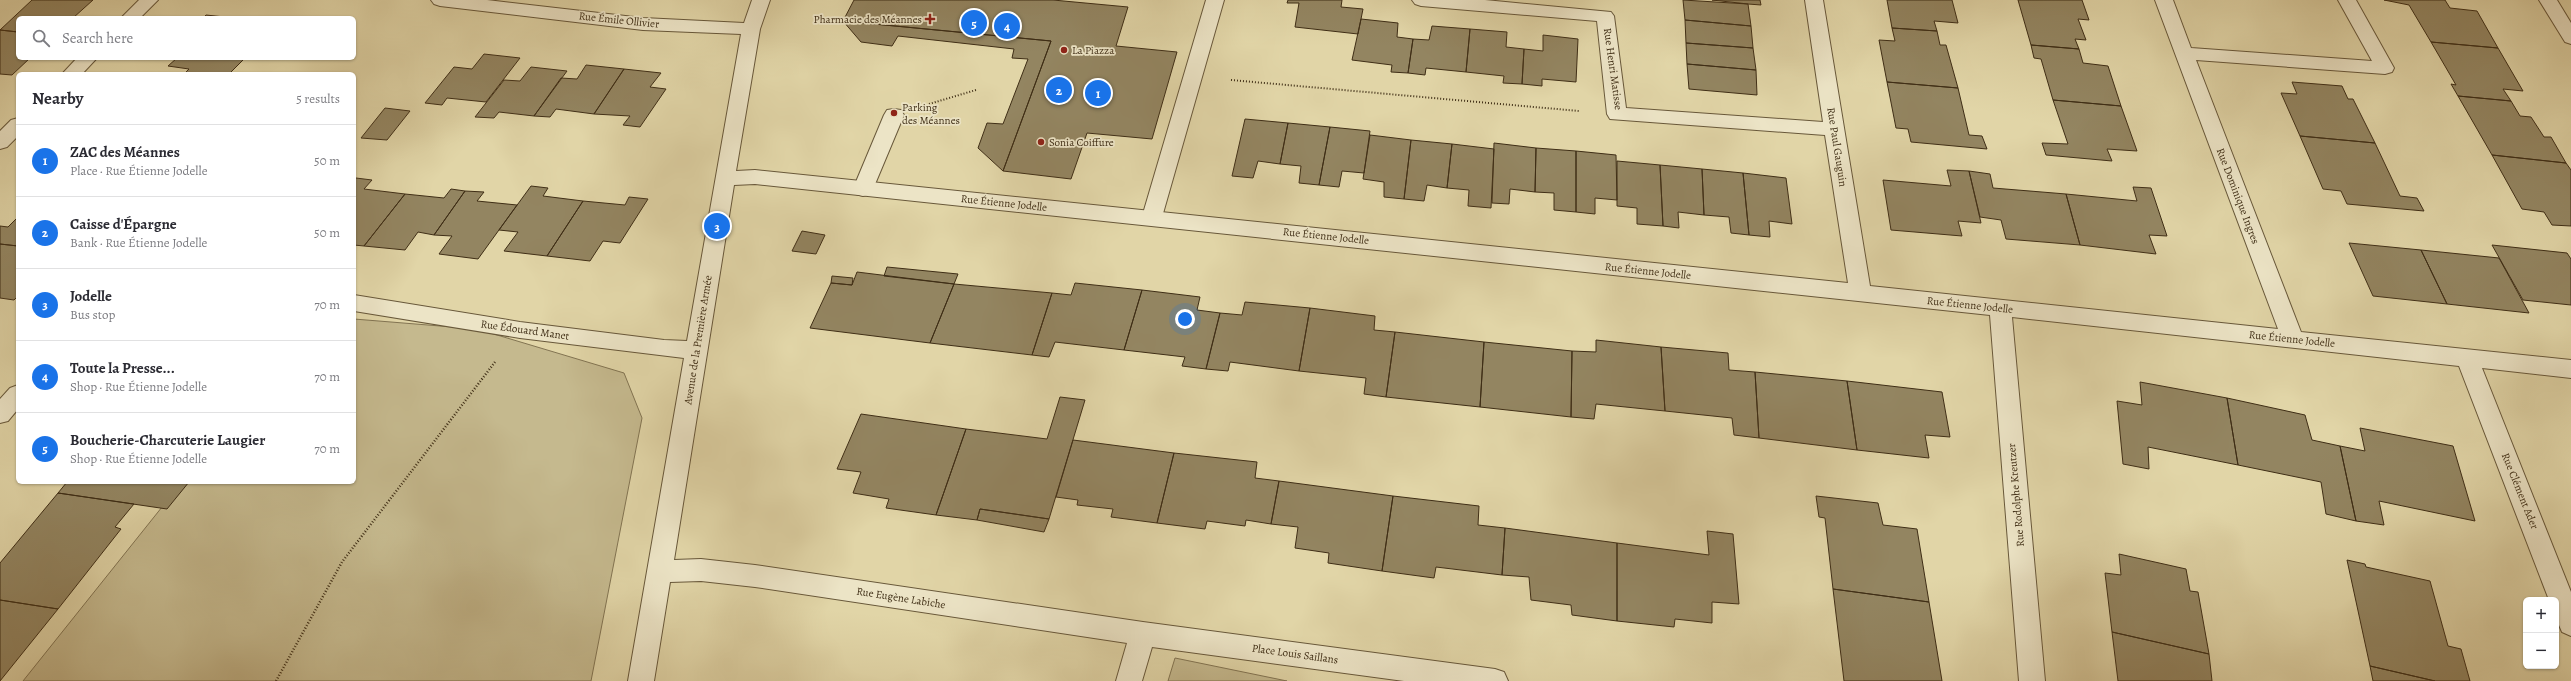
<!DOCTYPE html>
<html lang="en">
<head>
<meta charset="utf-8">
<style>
  body { margin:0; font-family:Alegreya,serif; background:#f2f2f3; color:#2b2b33 }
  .controls { position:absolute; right:12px; bottom:12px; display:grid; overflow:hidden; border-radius:6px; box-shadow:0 1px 3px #0004 }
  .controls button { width:36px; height:36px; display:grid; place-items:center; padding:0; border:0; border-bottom:1px solid #e1e1e2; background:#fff; color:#2b2b33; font:20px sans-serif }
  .you { position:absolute; left:1185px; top:319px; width:14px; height:14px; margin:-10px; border:3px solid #fff; border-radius:50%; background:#1a73e8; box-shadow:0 0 0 6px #1a73e833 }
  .badge { display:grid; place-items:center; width:26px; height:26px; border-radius:50%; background:#1a73e8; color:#fff; font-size:13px; font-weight:700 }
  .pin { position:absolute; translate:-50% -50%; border:2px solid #fff; box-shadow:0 1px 4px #0006 }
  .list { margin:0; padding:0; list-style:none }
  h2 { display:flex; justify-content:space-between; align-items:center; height:52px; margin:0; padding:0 16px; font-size:17px }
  h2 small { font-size:13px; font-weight:400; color:#7c7c81 }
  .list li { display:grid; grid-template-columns:26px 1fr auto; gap:12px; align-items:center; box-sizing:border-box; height:72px; padding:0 16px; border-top:1px solid #e1e1e2 }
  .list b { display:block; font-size:15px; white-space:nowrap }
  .list p { margin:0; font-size:13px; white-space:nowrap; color:#7c7c81 }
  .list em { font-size:13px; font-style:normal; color:#7c7c81 }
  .icon { flex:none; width:22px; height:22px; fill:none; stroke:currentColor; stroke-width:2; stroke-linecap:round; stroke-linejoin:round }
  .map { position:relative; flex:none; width:2571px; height:681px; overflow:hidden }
  .search { position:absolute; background:#fff; box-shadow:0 1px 3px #0004; left:16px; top:16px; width:340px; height:44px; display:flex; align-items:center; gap:10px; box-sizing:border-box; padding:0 14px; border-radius:6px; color:#7c7c81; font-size:15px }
  .panel { position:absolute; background:#fff; box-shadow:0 1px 3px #0004; left:16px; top:72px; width:340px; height:412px; border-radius:6px }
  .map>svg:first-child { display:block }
</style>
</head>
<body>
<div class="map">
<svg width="2571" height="681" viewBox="0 0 2571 681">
  <rect width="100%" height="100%" fill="#e1d5a7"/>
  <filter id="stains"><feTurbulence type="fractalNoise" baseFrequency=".005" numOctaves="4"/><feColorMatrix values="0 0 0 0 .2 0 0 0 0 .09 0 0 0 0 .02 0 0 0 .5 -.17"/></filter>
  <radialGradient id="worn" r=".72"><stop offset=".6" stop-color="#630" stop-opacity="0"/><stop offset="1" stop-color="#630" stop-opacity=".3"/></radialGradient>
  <!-- green -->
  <path fill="#c5b98e" stroke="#827452" d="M 354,319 L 477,329 L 624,373 L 642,418 L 591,681 L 23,681 L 182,482 L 354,482 Z
    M 1175,658 L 1287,681 L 1168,681 Z"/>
  <!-- building -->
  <path fill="#938561" stroke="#3f2e16" d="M 32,0 L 93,0 L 73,18 L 18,18 L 18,32 L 0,30 Z
    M 854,0 L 1053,0 L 1128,7 L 1116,46 L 1177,52 L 1152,139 L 1087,133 L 1071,179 L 1003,171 L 1051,41 L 843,21 Z
    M 1288,0 L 1342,0 L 1341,7 L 1363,9 L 1358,34 L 1295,27 L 1299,3 L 1287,3 Z
    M 1683,0 L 1748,4 L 1751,26 L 1685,20 Z
    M 1712,0 L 1760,0 L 1761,5 L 1748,4 Z
    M 1887,0 L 1952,0 L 1958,23 L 1934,21 L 1937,31 L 1892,28 Z
    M 2018,0 L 2082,0 L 2089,20 L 2078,19 L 2086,40 L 2075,39 L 2079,49 L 2031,45 Z
    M 2384,0 L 2445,0 L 2450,8 L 2477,11 L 2498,48 L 2431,42 L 2409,5 Z
    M 206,15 L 234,18 L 203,18 Z
    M 1361,19 L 1398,23 L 1397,37 L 1413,39 L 1408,73 L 1391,72 L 1392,65 L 1352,60 Z
    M 1685,20 L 1751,26 L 1753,48 L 1686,43 Z
    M 843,21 L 1051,41 L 1003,171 L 978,148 L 987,123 L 1003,124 L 1028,59 L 1012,58 L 1014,49 L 898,36 L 892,46 L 861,42 Z
    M 1432,26 L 1470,29 L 1466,72 L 1426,68 L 1425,75 L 1408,73 L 1413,39 L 1429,40 Z
    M 1892,28 L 1937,31 L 1940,45 L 1946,45 L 1958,88 L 1887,82 L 1879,40 L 1895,41 Z
    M 1470,29 L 1507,32 L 1506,47 L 1524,49 L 1522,84 L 1503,83 L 1504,76 L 1466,72 Z
    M 0,30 L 18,32 L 18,58 L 30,58 L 12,75 L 0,74 Z
    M 1543,35 L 1578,39 L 1576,82 L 1542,79 L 1542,86 L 1522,84 L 1524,49 L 1543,51 Z
    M 2431,42 L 2498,48 L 2523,91 L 2503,89 L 2511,101 L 2458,96 L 2451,84 L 2456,85 Z
    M 1686,43 L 1753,48 L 1756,70 L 1687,64 Z
    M 2031,45 L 2079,49 L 2083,63 L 2108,66 L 2121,106 L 2053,100 L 2041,59 L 2034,58 Z
    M 484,54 L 520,58 L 486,102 L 447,98 L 442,105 L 425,103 L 454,67 L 472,69 Z
    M 177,58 L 245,58 L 230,73 L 238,74 L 184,74 L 189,69 L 168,66 Z
    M 1687,64 L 1756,70 L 1757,95 L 1689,89 Z
    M 586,65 L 624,69 L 594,114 L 556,109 L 550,117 L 534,116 L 561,78 L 577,79 Z
    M 531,67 L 567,71 L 534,116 L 499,112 L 494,118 L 475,117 L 504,80 L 520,81 Z
    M 624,69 L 661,73 L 650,87 L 666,89 L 640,127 L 623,125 L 630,116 L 594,114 Z
    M 1887,82 L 1958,88 L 1969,135 L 1982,136 L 1987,149 L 1911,142 L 1908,129 L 1896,128 Z
    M 2292,82 L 2342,86 L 2348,99 L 2353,99 L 2375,143 L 2300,136 L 2281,93 L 2297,94 Z
    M 2458,96 L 2511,101 L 2520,116 L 2531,117 L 2544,137 L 2551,137 L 2566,163 L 2492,155 Z
    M 2053,100 L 2121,106 L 2137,151 L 2107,149 L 2112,161 L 2046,155 L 2042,143 L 2068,144 Z
    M 385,108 L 410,111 L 387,140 L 361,138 Z
    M 1245,119 L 1288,123 L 1280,164 L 1258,161 L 1253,178 L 1232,176 Z
    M 1288,123 L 1330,127 L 1319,185 L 1299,183 L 1301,166 L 1280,164 Z
    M 1330,127 L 1370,131 L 1364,173 L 1342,171 L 1339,187 L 1319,185 Z
    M 1370,135 L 1411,140 L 1404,199 L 1384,197 L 1384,182 L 1363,179 Z
    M 2300,136 L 2375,143 L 2400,196 L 2417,198 L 2424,211 L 2347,204 L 2341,191 L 2323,189 Z
    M 1411,140 L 1452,144 L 1447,188 L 1427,185 L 1424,201 L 1404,199 Z
    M 1494,143 L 1536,148 L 1535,192 L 1510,189 L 1509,204 L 1492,203 Z
    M 1452,144 L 1494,149 L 1491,208 L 1468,206 L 1469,190 L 1447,188 Z
    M 1536,148 L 1576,151 L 1576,212 L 1554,210 L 1554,193 L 1535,192 Z
    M 1576,151 L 1616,155 L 1617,200 L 1595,198 L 1595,214 L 1576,212 Z
    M 2492,155 L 2566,163 L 2571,170 L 2571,226 L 2552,225 L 2544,212 L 2522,209 Z
    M 1617,161 L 1660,165 L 1663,226 L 1637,224 L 1637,208 L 1617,206 Z
    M 1660,165 L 1702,169 L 1704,215 L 1678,212 L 1679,228 L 1663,226 Z
    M 1702,169 L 1743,173 L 1749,235 L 1731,233 L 1729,217 L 1704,215 Z
    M 1947,170 L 1969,171 L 1981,223 L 1958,221 L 1962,236 L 1891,230 L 1883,180 L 1951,186 Z
    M 1969,171 L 1990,174 L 1993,188 L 2066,194 L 2080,245 L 2006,239 L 2001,220 L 1980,217 Z
    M 1743,173 L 1786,178 L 1792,224 L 1769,221 L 1770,237 L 1749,235 Z
    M 356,178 L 372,180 L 364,189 L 405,194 L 364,246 L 354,245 L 354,180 Z
    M 531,186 L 548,188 L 543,196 L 583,201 L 547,256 L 504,251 L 518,232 L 499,230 Z
    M 2133,187 L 2151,188 L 2167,236 L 2149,235 L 2156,254 L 2080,245 L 2066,194 L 2137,201 Z
    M 451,189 L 465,191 L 434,235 L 418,232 L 405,250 L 364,246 L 405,194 L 444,198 Z
    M 465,191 L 484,192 L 477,201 L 517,205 L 478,259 L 439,254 L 452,236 L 434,235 Z
    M 629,197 L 648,199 L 620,243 L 603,241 L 590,261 L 547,256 L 583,201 L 625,205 Z
    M 18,217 L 18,246 L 0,244 L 0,226 L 8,227 Z
    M 802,231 L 825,235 L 816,254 L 792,251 Z
    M 2349,243 L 2421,250 L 2447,304 L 2373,296 Z
    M 0,244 L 18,246 L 18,296 L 14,300 L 0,298 Z
    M 2492,245 L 2567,253 L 2571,259 L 2571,305 L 2523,300 Z
    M 2421,250 L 2499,258 L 2529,313 L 2447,304 Z
    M 887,267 L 958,274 L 954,284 L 884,276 Z
    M 857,272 L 954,284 L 930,343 L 810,328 L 831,283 L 852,285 Z
    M 832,276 L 853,278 L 852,285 L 831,283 Z
    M 1075,283 L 1142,290 L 1124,350 L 1055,342 L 1049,357 L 1032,355 L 1052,293 L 1071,295 Z
    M 954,284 L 1052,293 L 1032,355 L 930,343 Z
    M 1142,290 L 1200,297 L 1197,310 L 1220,313 L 1206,369 L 1182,366 L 1185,357 L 1124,350 Z
    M 1245,302 L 1310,308 L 1299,371 L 1230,362 L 1228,371 L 1206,369 L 1220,313 L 1242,315 Z
    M 1310,308 L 1375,316 L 1374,330 L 1395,332 L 1386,397 L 1364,394 L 1366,378 L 1299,371 Z
    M 1395,332 L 1484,342 L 1480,407 L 1386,397 Z
    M 1596,340 L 1661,347 L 1665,411 L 1596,404 L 1594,419 L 1571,417 L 1572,351 L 1596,352 Z
    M 1484,342 L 1572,351 L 1571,417 L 1480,407 Z
    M 1661,347 L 1728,353 L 1729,370 L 1755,372 L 1759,438 L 1734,435 L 1732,418 L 1665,411 Z
    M 1755,372 L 1847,381 L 1857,450 L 1759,438 Z
    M 1847,381 L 1942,392 L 1950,437 L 1925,435 L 1929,458 L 1857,450 Z
    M 2140,382 L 2227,398 L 2238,465 L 2148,447 L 2149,469 L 2123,464 L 2117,401 L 2142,405 Z
    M 1060,397 L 1085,400 L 1049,519 L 980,509 L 977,520 L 936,515 L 966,429 L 1047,439 Z
    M 2227,398 L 2305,415 L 2312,440 L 2340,446 L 2356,521 L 2326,514 L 2321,482 L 2238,465 Z
    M 861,414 L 966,429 L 936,515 L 886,508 L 889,499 L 853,493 L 861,472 L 837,469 Z
    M 2360,428 L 2453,446 L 2475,521 L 2379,501 L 2384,525 L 2356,521 L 2340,446 L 2365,451 Z
    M 1073,440 L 1174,453 L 1157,523 L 1111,517 L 1113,509 L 1077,505 L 1078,500 L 1056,497 Z
    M 1174,453 L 1257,462 L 1255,478 L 1279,481 L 1271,524 L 1246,520 L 1245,526 L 1207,521 L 1205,529 L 1157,523 Z
    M 1279,481 L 1393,496 L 1382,571 L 1328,563 L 1329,553 L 1295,548 L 1298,527 L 1271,524 Z
    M 67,482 L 150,483 L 189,482 L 167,509 L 58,493 Z
    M 58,493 L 134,504 L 115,527 L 121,529 L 58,609 L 0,600 L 0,563 Z
    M 1393,496 L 1479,506 L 1478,525 L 1505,528 L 1502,575 L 1436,567 L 1434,578 L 1382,571 Z
    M 1816,496 L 1878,503 L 1883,525 L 1917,529 L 1929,602 L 1833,589 L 1825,518 L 1819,517 Z
    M 980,509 L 1049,519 L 1044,532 L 977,520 Z
    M 1505,528 L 1617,543 L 1617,621 L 1572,615 L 1571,605 L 1531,600 L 1529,577 L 1502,575 Z
    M 1707,531 L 1733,534 L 1739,604 L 1712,602 L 1712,623 L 1675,619 L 1674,627 L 1617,621 L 1617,543 L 1709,555 Z
    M 2119,554 L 2186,569 L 2190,591 L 2198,592 L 2209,654 L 2112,632 L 2105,573 L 2121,575 Z
    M 2347,560 L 2365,564 L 2366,567 L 2430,581 L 2448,646 L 2461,649 L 2470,681 L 2435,681 L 2370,666 Z
    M 1833,589 L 1929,602 L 1942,681 L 1844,681 Z
    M 0,600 L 58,609 L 0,681 Z
    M 2112,632 L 2209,654 L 2212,681 L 2118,681 Z
    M 2370,666 L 2435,681 L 2373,681 Z"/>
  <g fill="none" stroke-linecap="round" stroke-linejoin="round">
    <!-- service casing -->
    <g stroke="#68583a" stroke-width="2">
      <path id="service" d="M 1206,0 L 1224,0 L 1162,217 L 1159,222 L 1152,224 L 1145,222 L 1142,217 Z
        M 894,109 L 901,110 L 904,115 L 873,189 L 870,194 L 863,196 L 856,194 L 853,189 L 884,115 L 887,110 Z"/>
    </g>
    <!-- minor casing -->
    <g stroke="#68583a" stroke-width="2">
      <path id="minor" d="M 139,0 L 158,0 L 140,18 L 121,18 Z
        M 431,0 L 487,0 L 643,18 L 744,23 L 752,0 L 770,0 L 760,29 L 736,171 L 755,170 L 1848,283 L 1825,135 L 1610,119 L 1607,114 L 1597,21 L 1421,6 L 1415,4 L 1412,0 L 1485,0 L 1611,12 L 1614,16 L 1626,108 L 1823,122 L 1805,0 L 1823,0 L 1870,286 L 2278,329 L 2155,0 L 2173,0 L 2191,48 L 2372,61 L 2338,0 L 2356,0 L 2394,68 L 2392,72 L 2385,74 L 2196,60 L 2301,332 L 2571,360 L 2571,378 L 2482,368 L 2571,592 L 2571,636 L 2562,632 L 2556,618 L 2556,600 L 2549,600 L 2459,366 L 2012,317 L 2045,681 L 2019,681 L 1990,315 L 755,184 L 734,185 L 674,560 L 701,559 L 755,565 L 1143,622 L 1495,669 L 1504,672 L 1508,681 L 1404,681 L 1152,647 L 1142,681 L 1116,681 L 1127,643 L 755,587 L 701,581 L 670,582 L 654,681 L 628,681 L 684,358 L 520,338 L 354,311 L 354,295 L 520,322 L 664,340 L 687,341 L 741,34 L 643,30 L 440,6 L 434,4 Z
        M 2539,0 L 2557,0 L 2571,23 L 2571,44 L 2565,42 Z
        M 77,58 L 97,58 L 82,74 L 62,74 Z
        M 18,118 L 18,136 L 7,147 L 0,149 L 0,131 L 11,120 Z
        M 18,385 L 18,409 L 8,421 L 0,423 L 0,399 L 10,388 Z"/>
    </g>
    <!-- path-far1 -->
    <path stroke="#3f2e16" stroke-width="2" stroke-dasharray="1 2" stroke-linecap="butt" d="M 1231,80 L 1579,111
      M 929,104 L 976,90"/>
    <!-- path -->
    <path stroke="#3f2e16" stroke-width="2.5" stroke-dasharray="1 2" stroke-linecap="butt" d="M 276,681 L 342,562 L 495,362"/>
    <!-- service -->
    <use href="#service" fill="#ece4c6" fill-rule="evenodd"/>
    <!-- minor -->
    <use href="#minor" fill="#ece4c6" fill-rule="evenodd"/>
  </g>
  <!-- markers -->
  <g fill="#8f2418" stroke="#ece4c6" stroke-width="1.5">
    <path d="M928 13h4v4h4v4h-4v4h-4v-4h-4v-4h4z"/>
    <circle cx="1064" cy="50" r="4"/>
    <circle cx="894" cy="113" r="4"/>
    <circle cx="1041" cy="142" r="4"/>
  </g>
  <g text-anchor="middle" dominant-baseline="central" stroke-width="3.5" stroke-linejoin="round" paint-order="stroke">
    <!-- poi labels -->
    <g font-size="11" fill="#3f2e16" stroke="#ece4c6" text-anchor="start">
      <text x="922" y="19" text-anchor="end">Pharmacie des Méannes</text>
      <text x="1072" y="50">La Piazza</text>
      <text x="902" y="107">Parking<tspan x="902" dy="13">des Méannes</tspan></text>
      <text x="1049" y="142">Sonia Coiffure</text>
    </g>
    <!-- street labels -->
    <g font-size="11" fill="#3f2e16" stroke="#ece4c6">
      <text transform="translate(619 20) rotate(6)">Rue Émile Ollivier</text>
      <text transform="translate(1613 69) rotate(82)">Rue Henri Matisse</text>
      <text transform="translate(1837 147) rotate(81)">Rue Paul Gauguin</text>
      <text transform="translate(2238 196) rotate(69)">Rue Dominique Ingres</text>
      <text transform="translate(1004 203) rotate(6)">Rue Étienne Jodelle</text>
      <text transform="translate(1326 236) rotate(6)">Rue Étienne Jodelle</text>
      <text transform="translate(1648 271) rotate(6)">Rue Étienne Jodelle</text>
      <text transform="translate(1970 305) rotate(6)">Rue Étienne Jodelle</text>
      <text transform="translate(525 330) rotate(8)">Rue Édouard Manet</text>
      <text transform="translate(2292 339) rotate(6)">Rue Étienne Jodelle</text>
      <text transform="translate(698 340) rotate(-81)">Avenue de la Première Armée</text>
      <text transform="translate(2520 491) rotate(68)">Rue Clément Ader</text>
      <text transform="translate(2016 495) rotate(-95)">Rue Rodolphe Kreutzer</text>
      <text transform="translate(901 598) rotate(9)">Rue Eugène Labiche</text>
      <text transform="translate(1295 654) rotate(8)">Place Louis Saillans</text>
    </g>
  </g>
  <rect width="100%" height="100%" filter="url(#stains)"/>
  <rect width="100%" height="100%" fill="url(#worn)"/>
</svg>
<div class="controls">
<button>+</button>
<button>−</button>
</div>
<div class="you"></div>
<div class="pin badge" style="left:1098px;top:93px">1</div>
<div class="pin badge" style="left:1059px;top:90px">2</div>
<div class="pin badge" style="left:717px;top:226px">3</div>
<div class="pin badge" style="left:1007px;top:26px">4</div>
<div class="pin badge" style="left:974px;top:23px">5</div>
<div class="search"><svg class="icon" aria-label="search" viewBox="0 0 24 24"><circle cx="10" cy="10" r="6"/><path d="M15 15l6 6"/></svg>Search here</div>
<section class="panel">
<h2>Nearby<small>5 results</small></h2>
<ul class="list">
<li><span class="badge">1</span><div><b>ZAC des Méannes</b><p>Place · Rue Étienne Jodelle</p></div><em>50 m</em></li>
<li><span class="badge">2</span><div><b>Caisse d'Épargne</b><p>Bank · Rue Étienne Jodelle</p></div><em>50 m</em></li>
<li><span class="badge">3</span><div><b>Jodelle</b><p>Bus stop</p></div><em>70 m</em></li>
<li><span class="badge">4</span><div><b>Toute la Presse...</b><p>Shop · Rue Étienne Jodelle</p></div><em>70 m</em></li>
<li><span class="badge">5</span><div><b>Boucherie-Charcuterie Laugier</b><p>Shop · Rue Étienne Jodelle</p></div><em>70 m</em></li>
</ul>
</section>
</div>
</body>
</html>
